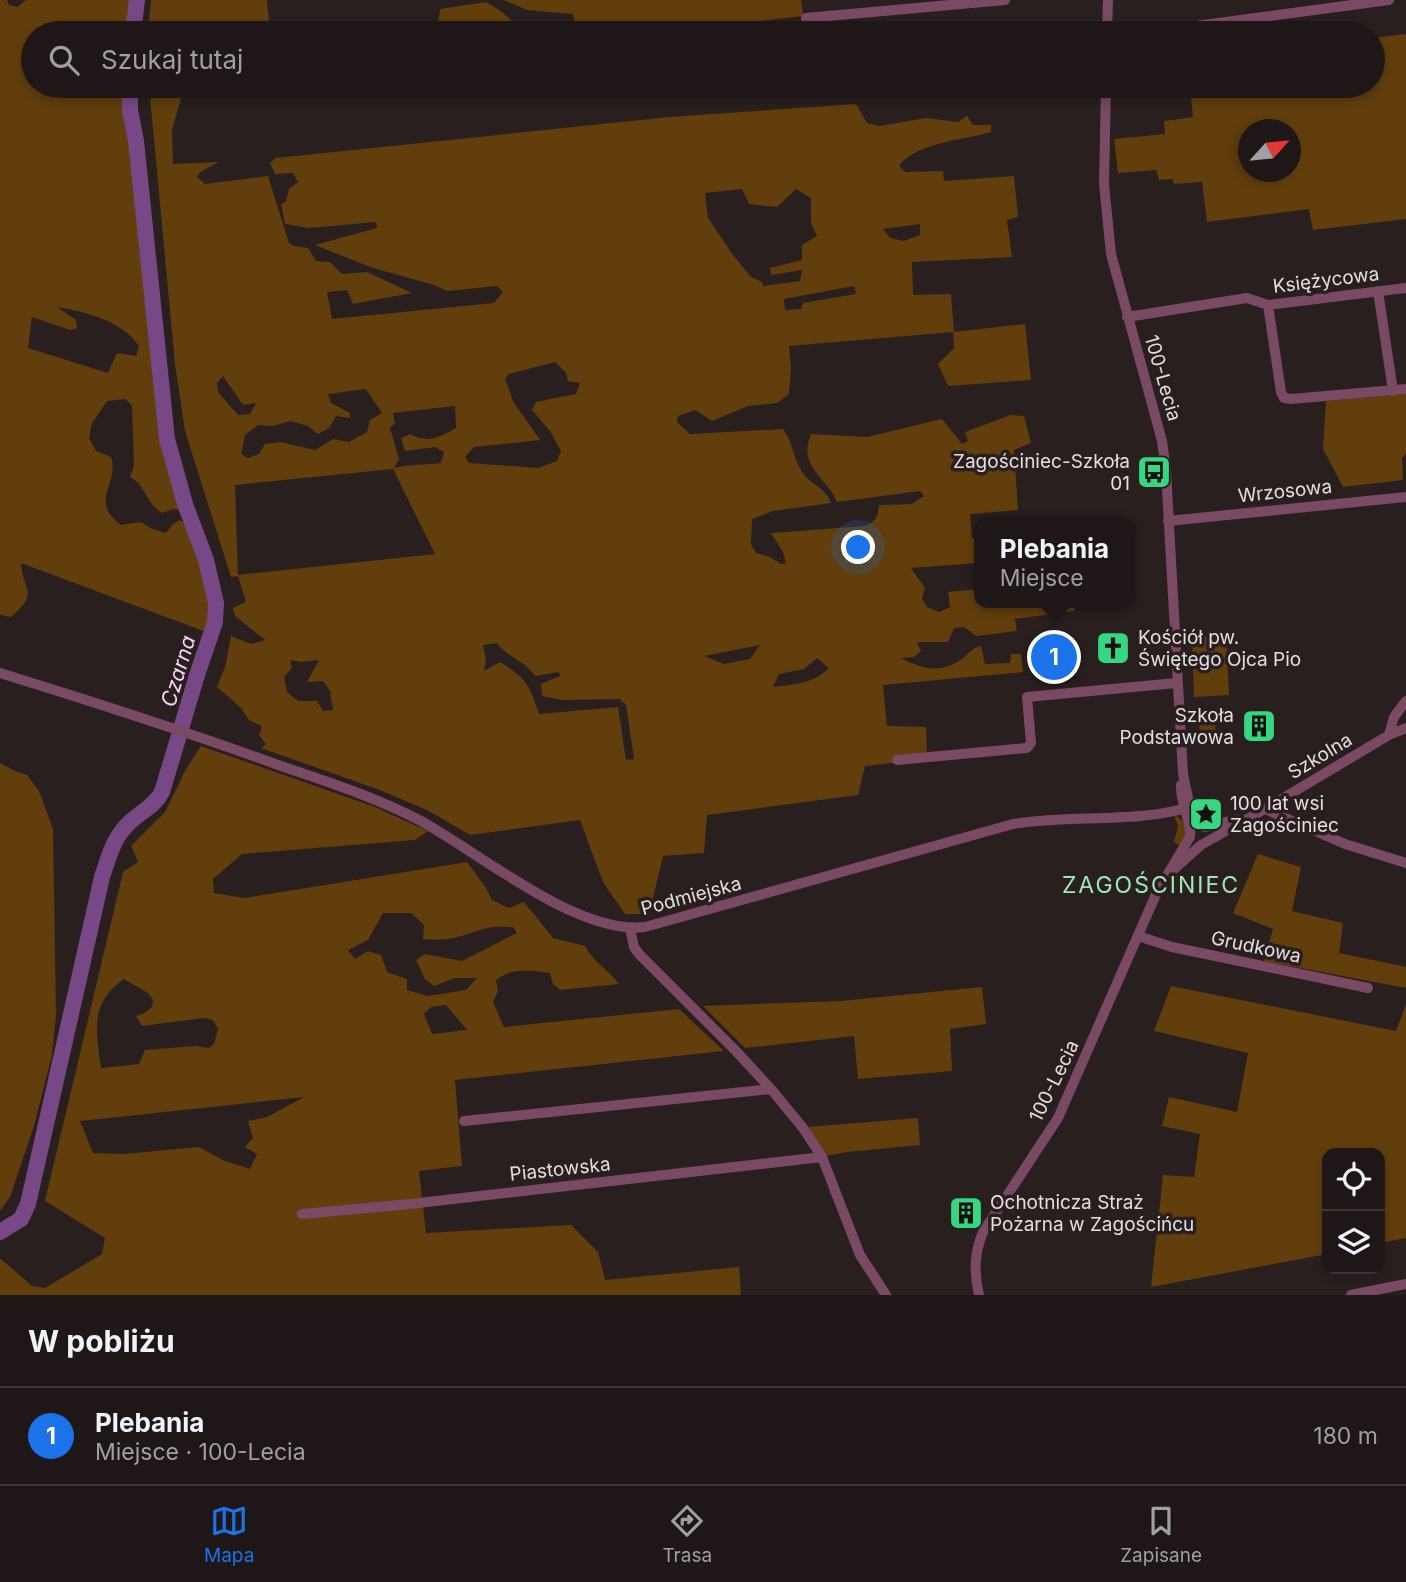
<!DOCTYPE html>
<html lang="pl">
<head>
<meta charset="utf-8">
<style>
  body { margin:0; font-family:Inter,sans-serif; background:#272020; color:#f1f3f6 }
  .controls { position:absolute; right:21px; bottom:21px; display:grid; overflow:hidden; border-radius:14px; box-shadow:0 4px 10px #0003 }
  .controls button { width:63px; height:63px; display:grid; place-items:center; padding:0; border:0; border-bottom:2px solid #3c3636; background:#1f1717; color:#f1f3f6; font:35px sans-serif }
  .compass { position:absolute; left:1238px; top:119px; width:63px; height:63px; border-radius:50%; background:#1f1717; box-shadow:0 4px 10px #0003; rotate:63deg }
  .you { position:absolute; left:859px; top:548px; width:24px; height:24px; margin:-18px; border:5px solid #fff; border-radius:50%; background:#1a73e8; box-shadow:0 0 0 10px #1a73e833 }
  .badge { display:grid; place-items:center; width:46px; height:46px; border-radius:50%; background:#1a73e8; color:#fff; font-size:23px; font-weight:700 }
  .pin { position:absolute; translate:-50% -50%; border:4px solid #fff; box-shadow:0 2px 7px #0006 }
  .popup { position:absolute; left:974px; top:517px; width:161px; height:91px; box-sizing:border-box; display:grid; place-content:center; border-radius:14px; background:#1f1717; filter:drop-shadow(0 2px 5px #0005); font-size:23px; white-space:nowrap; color:#a19fa1 }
  .popup b { font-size:26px; color:#f1f3f6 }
  .popup::after { content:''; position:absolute; left:50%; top:100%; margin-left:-14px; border:14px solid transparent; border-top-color:#1f1717 }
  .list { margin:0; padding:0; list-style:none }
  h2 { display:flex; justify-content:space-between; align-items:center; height:91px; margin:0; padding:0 28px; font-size:30px }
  h2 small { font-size:23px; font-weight:400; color:#a19fa1 }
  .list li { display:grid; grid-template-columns:46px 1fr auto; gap:21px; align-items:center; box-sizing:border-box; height:98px; padding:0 28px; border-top:2px solid #3c3636 }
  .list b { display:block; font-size:26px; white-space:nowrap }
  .list p { margin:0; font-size:23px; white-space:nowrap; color:#a19fa1 }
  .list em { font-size:23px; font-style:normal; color:#a19fa1 }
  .icon { flex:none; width:38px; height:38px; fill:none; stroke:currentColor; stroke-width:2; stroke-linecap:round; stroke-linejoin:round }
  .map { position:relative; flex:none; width:1406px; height:1295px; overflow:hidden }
  .search { position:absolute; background:#1f1717; box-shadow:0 4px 10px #0003; left:21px; right:21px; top:21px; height:77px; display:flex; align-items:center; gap:18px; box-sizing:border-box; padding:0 24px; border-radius:38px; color:#a19fa1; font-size:26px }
  .sheet { height:189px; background:#1f1717 }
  nav { display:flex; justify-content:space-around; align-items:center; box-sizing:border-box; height:98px; border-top:2px solid #3c3636; background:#1f1717; font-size:19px; color:#a19fa1 }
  nav a { display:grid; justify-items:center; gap:4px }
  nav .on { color:#1a73e8 }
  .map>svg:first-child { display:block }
</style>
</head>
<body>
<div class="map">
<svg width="1406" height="1295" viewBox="0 0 1406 1295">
  <rect width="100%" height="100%" fill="#291f1f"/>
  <!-- green -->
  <path fill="#613e0c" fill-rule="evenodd" d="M 0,0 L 7,0 L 9,5 L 17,7 L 26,0 L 132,0 L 129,33 L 33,33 L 33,86 L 128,86 L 127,111 L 134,142 L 162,433 L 185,511 L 173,509 L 162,513 C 146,504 146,485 130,477 L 134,465 L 132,405 L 125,399 L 107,401 L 92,423 L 89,438 L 96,451 L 111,457 C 120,485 88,500 121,525 L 141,522 L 150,528 L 166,533 L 173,524 L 180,520 L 189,526 L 208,582 L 212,606 L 206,632 L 21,563 C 23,592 40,592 11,617 L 0,615 ZM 57,307 C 86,312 121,320 139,346 L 136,356 L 117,353 L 108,373 L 28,348 L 32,317 L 70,330 L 77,328 L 76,320 Z
    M 151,0 L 267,0 L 270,33 L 148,33 Z
    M 504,0 L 801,0 L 803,16 L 659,33 L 577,33 L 573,14 L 527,10 Z
    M 486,2 C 500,10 513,19 521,33 L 441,33 L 438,25 L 440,9 Z
    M 1406,34 L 1406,219 L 1313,230 L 1309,209 L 1207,222 L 1202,182 L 1174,184 L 1172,179 L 1159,180 L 1156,170 L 1118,173 L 1114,139 L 1165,134 L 1164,121 L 1193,117 L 1190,86 L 1373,86 L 1373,38 ZM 1248,130 L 1290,130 L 1290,172 L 1248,172 Z
    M 149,86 L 228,86 L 181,98 L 172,130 L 173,164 L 219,162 L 200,172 L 197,177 L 205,184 L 268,176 L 289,243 L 294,246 L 308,248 L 316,261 L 330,262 L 342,274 L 367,272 L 412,293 L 353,304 L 347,290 L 327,292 L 332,319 L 494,303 L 503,292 L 497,286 L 447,291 L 434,285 L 373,268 L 315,245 L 377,228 L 376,222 L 309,228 L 285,224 L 281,204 L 286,202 L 289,189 L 298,182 L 293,173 L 275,174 L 270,163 L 276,158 L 670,117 L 856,104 L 867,123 L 879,126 L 926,118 L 958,122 L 967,116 L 973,125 L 991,125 L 991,132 C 960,141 922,141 899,165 L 905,172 L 943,171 L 944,181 L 1014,176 L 1018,217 L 1007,220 L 1012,257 L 912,262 L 913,295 L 951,294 L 954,332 L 1025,324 L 1031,380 L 948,386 L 938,364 L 954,348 L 953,332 L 789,346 L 791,368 L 789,394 L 777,403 L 748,406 L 712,421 L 695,410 L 678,416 L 677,422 L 690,434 L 783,429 C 793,442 793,457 801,470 C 809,485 825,486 831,503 L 773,511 L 752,519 L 751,544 L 756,553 L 770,557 L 781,564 L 786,563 L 783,552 L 771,533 L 865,526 C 876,521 878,517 879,505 L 912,504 L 924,496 L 920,491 L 837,502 C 827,477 797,467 811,434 L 867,437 L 942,419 L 962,444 L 968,441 L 965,432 L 1011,415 L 1024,416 L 1031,443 L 1014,450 L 1018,510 L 970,514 L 972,538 L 979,538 L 979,563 L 911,568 L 925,588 L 922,598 L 927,607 L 939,612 L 950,607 L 948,592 L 979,589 L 979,603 L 1074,603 L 1075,611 L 1015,619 L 1017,631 L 976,636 L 964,627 L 954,628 L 948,642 L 917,642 L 921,651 L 914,657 L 901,658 C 921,668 938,674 959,661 C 968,655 971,648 981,646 L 985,664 L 1010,663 L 1011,654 L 1021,654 L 1023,672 L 883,685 L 887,726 L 926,727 L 927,759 L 865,766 L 858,795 L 707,815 L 704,853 L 663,856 L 649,914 L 625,914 L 603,882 L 580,820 L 470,835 L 427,810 L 377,789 L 261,748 L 266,744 L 259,735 L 262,726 L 249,720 L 241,708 L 217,687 L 225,667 L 231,636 L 251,644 L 265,640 L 235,616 L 233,608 L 246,602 L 238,576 L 231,577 L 185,431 L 175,364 ZM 742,189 L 749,204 L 777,207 L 796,189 L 811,198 L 811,223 L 817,236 L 802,245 L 802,260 L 770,268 L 771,275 L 802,270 L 800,281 L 763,286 L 762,282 L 751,277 L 733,255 L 708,218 L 705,193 ZM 920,224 L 920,235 L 904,241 L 890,238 L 883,229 ZM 854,286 L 856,294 L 803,303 L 801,309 L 785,310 L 784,299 ZM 555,362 L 566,373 L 568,381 L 580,383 L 576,394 L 536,402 L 532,410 L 550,431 L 561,451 L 557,461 L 538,468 L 469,463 L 465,457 L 474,447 L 540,440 L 514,403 L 505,379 L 509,374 ZM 223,376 L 243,405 L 256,403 L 250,414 L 238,415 L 218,392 L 217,383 ZM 366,389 L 382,413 L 370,420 L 367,432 L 349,442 L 333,439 L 315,450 L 280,442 L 265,444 L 259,454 L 248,458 L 241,454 L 245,435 L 258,425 L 273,426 L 290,421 L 308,426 L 318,434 L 329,428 L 336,416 L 350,418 L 350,413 L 331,403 L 328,394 ZM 455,406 L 456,428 C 440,437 428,444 410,434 L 401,438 L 405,451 L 435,447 L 444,452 L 441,463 C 425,465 410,464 394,468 L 399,459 L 390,428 L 395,423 L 393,413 ZM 393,469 L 435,554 L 238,575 L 235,485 ZM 497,643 C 509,659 524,660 535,676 L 559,672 L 560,676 L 541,684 L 542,696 L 561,700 L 620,699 L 626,705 L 634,759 L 626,760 L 618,707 L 539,714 C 529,684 527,679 500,662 L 484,671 L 486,660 L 483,645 ZM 760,645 L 750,659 L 724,664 L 704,656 ZM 817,658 L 829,668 C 813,684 795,684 773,687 L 779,674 L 804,669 ZM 290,660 L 302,662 L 319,660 L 307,682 L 323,681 L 330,691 L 333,710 L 323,711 L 317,701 L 298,701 L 287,692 L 284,677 L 292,668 Z
    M 1406,394 L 1406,454 L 1402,458 L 1403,480 L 1343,487 L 1323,449 L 1326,401 Z
    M 1226,635 L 1229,695 L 1194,697 L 1192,637 Z
    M 1215,713 L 1216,743 L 1200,743 L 1199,714 Z
    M 201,746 L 375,807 L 428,831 L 415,840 L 242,854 L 213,879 L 214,893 L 244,898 L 467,862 L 486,888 L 492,900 L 509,908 L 524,902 L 553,938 L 585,946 C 593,962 608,969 619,984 L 560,990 L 553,984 L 550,973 C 531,970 513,967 496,980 L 498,991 L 493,1002 L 504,1027 L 679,1009 L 724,1051 L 455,1080 L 462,1166 L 419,1171 L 426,1233 L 571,1225 L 598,1252 L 605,1280 L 739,1267 L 741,1295 L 0,1295 L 0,1258 L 32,1286 L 45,1288 L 102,1254 L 105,1238 L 45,1201 L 123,872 L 138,862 L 131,846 L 165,812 L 186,769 ZM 383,913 L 411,913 L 424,925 L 423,939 C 449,942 460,936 484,929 C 493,926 503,927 513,927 L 517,933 L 462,961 L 425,954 L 416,960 L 425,979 L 434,986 L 455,978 L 477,978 L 466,990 L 428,996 L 407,990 L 407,979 L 387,972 L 381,955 L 368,951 L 355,959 L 348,950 L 368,940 ZM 124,979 L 148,993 L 153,1000 L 152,1007 L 145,1013 L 136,1016 L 142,1026 L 204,1018 L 213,1020 L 218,1029 L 214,1044 L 209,1048 L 195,1046 L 145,1050 L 139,1064 L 101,1068 C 96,1032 89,1003 124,979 ZM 446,1005 L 467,1030 L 432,1034 L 424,1014 L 431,1007 ZM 304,1097 L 267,1117 L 248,1121 L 253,1138 L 245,1147 L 257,1154 L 250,1169 L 225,1161 L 199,1147 L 124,1154 L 93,1153 L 80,1121 Z
    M 0,763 L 17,772 L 27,775 L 39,791 L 53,829 L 56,1015 L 52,1055 L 34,1126 L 10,1197 L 0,1211 Z
    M 1174,815 C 1188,820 1188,835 1181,846 L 1174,842 L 1178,826 Z
    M 1258,854 L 1301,867 L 1292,911 L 1343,923 L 1339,953 L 1406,967 L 1406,988 L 1264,961 L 1273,929 L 1233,913 Z
    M 1171,986 L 1396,1031 L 1406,1004 L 1406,1238 L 1380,1243 L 1380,1153 L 1327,1153 L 1327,1254 L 1151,1287 L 1163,1175 L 1194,1177 L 1200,1134 L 1162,1126 L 1169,1097 L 1237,1112 L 1248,1053 L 1154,1031 Z
    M 982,987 L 986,1024 L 950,1029 L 952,1071 L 858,1079 L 854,1036 L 745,1048 L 703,1006 L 841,1001 Z
    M 918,1118 L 920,1145 L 847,1152 L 826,1156 L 808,1127 Z"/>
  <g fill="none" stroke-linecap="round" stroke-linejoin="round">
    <!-- river -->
    <path stroke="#784886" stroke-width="16" d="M 133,33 L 137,0
      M 0,1232 L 21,1219 L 28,1204 L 102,877 C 109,857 113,838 129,823 C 140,812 155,806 162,792 L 197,675 L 215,622 L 216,603 L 206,560 L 185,504 L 167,439 L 136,141 L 130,110 L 130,86"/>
    <!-- minor -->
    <path stroke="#7a4964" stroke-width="10" d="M 806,18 L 1005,0
      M 1107,33 L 1108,0
      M 1143,33 L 1389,0
      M 1106,86 L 1104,184 L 1111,254 L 1162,441 L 1166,471 L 1183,774 L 1190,807 L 1202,826
      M 1378,291 L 1393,391
      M 1268,305 L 1281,392 L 1284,398 L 1291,399 L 1406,389
      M 1127,317 L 1247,298 L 1268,305 L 1406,288
      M 1168,521 L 1406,497
      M 0,673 C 94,702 188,732 281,766 C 328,782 375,797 419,820 C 479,852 576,935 645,927 L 1013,824 C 1072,814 1133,824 1190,807
      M 1389,735 L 1394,717 L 1406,701
      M 897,760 L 1027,748 L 1031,743 L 1027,697 L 1176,683
      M 1265,809 L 1345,844 L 1406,863
      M 1205,827 L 1238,819
      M 1172,871 L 1201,845 L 1265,809 L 1389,735 L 1406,728
      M 630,929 L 634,947 L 639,954 L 734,1049 L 771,1089 L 803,1128 L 822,1157 L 860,1255 L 886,1295
      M 1138,936 L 1172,947 L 1368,988
      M 464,1121 L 771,1089
      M 302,1214 L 410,1204 L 822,1157
      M 979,1295 C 974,1272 974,1254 983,1232 L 1058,1118 L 1157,892 L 1190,837 C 1192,821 1180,805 1181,785
      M 1351,1295 L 1406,1284"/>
  </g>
  <!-- icons -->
  <defs>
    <g id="bus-square" transform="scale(1.75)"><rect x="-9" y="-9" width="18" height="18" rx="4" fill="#35d881" stroke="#291f1f"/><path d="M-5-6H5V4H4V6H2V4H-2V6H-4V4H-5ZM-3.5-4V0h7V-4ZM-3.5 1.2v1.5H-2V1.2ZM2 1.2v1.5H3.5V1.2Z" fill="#111"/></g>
    <g id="church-square" transform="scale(1.75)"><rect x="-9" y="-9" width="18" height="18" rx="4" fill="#35d881" stroke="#291f1f"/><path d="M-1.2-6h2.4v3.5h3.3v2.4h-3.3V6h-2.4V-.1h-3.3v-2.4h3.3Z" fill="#111"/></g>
    <g id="building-square" transform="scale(1.75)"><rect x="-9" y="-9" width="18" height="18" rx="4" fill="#35d881" stroke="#291f1f"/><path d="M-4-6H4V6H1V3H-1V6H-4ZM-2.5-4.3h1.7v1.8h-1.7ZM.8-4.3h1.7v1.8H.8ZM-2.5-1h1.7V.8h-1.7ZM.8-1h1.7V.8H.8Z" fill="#111"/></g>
    <g id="sight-square" transform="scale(1.75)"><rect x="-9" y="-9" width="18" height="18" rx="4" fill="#35d881" stroke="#291f1f"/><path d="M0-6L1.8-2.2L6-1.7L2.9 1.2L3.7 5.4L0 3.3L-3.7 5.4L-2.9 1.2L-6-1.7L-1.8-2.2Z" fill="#111"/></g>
  </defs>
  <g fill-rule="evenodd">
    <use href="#bus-square" x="1154" y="472"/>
    <use href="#church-square" x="1113" y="648"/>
    <use href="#building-square" x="1259" y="726"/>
    <use href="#sight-square" x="1206" y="814"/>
    <use href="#building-square" x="966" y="1213"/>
  </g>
  <g text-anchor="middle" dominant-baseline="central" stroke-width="7" stroke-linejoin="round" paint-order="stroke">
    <!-- street labels -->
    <g font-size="19" fill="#e5dede" stroke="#291f1f">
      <text transform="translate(1326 280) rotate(-7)">Księżycowa</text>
      <text transform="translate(1163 378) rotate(74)">100-Lecia</text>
      <text transform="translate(1285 491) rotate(-6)">Wrzosowa</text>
      <text transform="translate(1320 756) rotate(-31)">Szkolna</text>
      <text transform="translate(691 896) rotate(-15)">Podmiejska</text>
      <text transform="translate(1256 947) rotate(12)">Grudkowa</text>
      <text transform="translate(1054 1081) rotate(-64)">100-Lecia</text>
      <text transform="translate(560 1169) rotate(-6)">Piastowska</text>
    </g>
    <!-- poi labels -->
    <g font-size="19" fill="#e5dede" stroke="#291f1f" text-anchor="start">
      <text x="1130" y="461" text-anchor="end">Zagościniec-Szkoła<tspan x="1130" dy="22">01</tspan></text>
      <text x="1138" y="637">Kościół pw.<tspan x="1138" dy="22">Świętego Ojca Pio</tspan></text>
      <text x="1234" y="715" text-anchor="end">Szkoła<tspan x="1234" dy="22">Podstawowa</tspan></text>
      <text x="1230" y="803">100 lat wsi<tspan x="1230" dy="22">Zagościniec</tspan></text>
      <text x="990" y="1202">Ochotnicza Straż<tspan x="990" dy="22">Pożarna w Zagościńcu</tspan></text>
    </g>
    <!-- water labels -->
    <g font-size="21" font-style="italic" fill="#f3d7fb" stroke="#291f1f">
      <text transform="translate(178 671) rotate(-73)">Czarna</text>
    </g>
    <!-- quarter labels -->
    <g font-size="23" letter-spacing="2" fill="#9ee7b6" stroke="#291f1f">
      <text x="1151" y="885">ZAGOŚCINIEC</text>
    </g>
  </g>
</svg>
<div class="controls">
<button><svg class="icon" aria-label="locate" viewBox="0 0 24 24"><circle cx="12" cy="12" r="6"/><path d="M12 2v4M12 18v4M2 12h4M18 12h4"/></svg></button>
<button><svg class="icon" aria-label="layers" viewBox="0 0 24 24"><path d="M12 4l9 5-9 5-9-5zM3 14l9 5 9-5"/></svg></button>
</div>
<svg class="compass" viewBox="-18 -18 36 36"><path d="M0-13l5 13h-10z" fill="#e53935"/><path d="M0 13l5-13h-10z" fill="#a19fa1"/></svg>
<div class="you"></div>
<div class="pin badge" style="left:1054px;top:657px">1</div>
<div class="popup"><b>Plebania</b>Miejsce</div>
<div class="search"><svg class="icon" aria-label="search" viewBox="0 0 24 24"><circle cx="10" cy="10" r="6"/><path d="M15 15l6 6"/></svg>Szukaj tutaj</div>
</div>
<section class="sheet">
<h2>W pobliżu<small></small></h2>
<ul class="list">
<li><span class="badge">1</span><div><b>Plebania</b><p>Miejsce · 100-Lecia</p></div><em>180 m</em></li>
</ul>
</section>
<nav>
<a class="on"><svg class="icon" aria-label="map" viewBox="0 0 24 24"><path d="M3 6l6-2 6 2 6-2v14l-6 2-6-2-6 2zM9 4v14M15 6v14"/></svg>Mapa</a>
<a><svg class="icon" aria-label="directions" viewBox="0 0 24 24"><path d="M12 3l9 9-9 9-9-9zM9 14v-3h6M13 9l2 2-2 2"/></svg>Trasa</a>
<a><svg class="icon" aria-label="saved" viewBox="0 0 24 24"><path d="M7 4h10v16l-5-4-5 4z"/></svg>Zapisane</a>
</nav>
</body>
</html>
